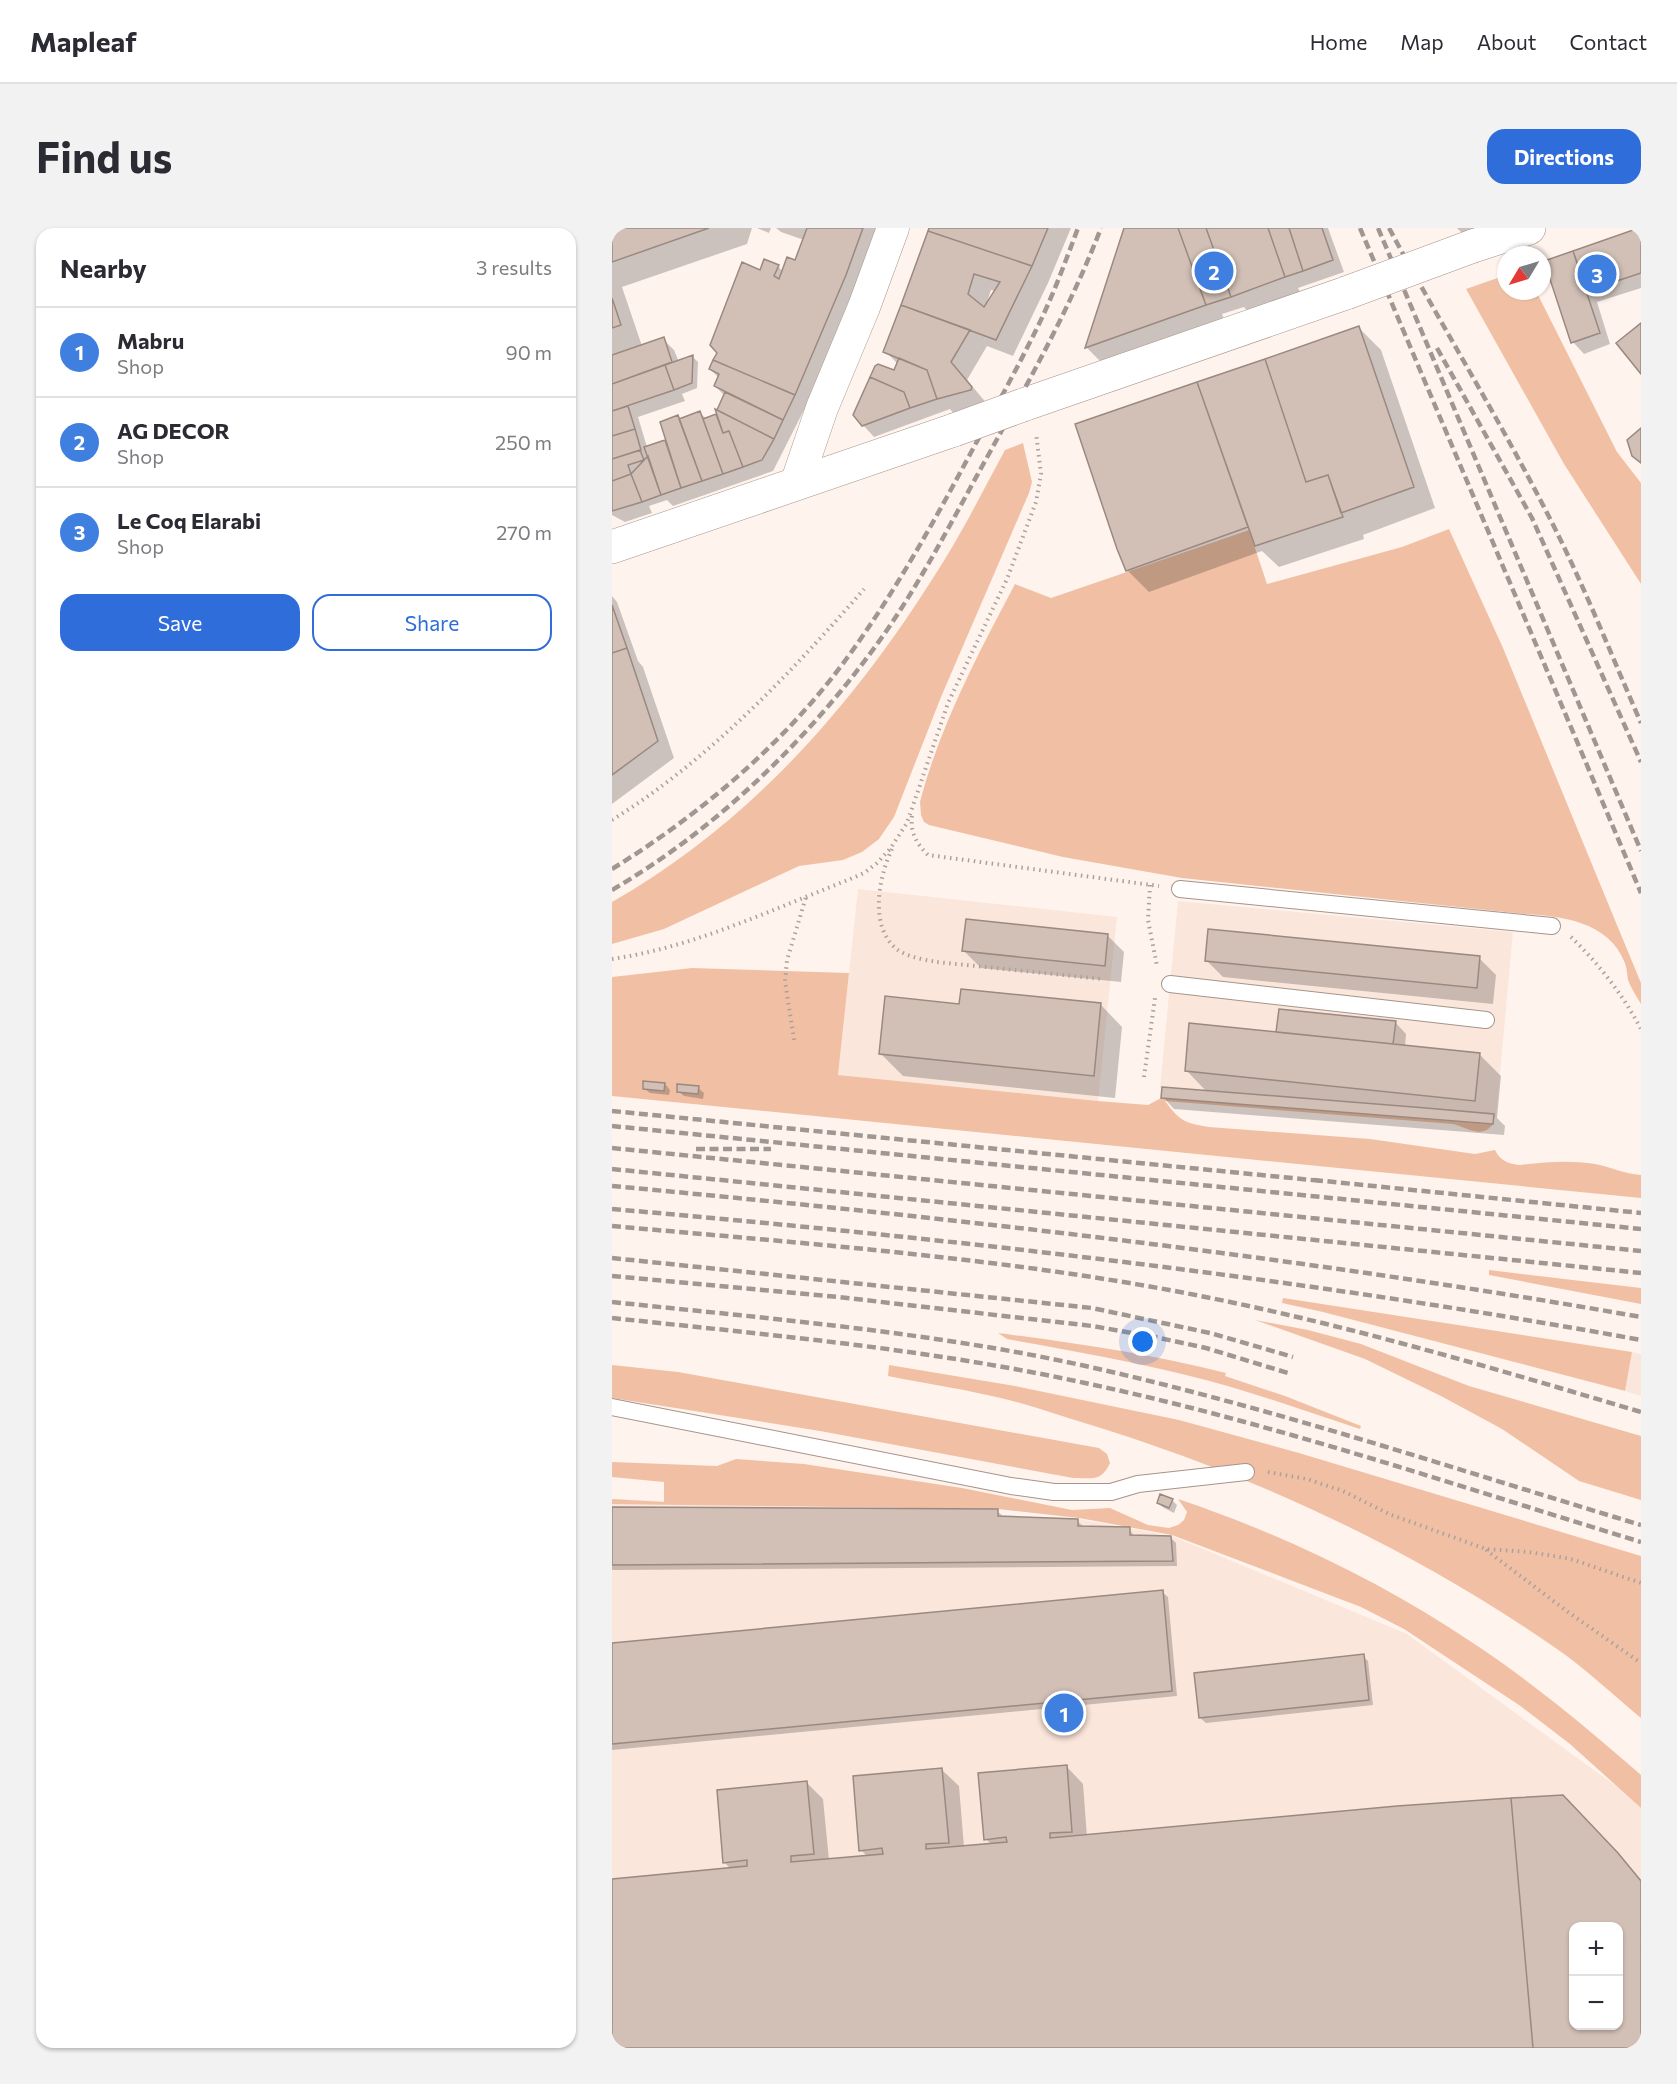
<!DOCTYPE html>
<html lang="en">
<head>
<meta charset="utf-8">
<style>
  body { margin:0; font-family:Commissioner,sans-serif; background:#f2f2f3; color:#2b2b33 }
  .controls { position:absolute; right:18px; bottom:18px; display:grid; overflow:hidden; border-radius:12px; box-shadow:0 2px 4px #0004 }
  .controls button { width:54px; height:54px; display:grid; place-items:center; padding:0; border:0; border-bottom:2px solid #e1e1e2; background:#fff; color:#2b2b33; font:30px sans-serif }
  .compass { position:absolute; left:885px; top:18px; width:54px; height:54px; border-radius:50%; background:#fff; box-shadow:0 2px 4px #0004; rotate:232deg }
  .you { position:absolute; left:531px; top:1114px; width:21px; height:21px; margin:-15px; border:4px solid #fff; border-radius:50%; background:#1a73e8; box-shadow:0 0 0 9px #1a73e833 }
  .badge { display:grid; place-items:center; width:39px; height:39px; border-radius:50%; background:#2f6dda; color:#fff; font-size:20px; font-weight:700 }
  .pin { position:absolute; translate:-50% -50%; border:3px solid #fff; box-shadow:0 2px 6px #0006 }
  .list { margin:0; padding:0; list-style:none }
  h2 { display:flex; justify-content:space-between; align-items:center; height:78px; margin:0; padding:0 24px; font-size:26px }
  h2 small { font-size:20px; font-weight:400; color:#7c7c81 }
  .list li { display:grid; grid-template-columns:39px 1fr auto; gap:18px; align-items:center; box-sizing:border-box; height:90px; padding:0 24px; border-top:2px solid #e1e1e2 }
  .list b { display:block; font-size:22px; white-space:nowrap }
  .list p { margin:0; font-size:20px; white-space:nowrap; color:#7c7c81 }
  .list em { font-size:20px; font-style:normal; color:#7c7c81 }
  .actions { display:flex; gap:12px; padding:18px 24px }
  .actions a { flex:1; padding:14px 0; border:2px solid #2f6dda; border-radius:18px; text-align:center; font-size:21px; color:#2f6dda }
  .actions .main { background:#2f6dda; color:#fff }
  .map { position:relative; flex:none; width:1029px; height:1820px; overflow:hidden; border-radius:18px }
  header { display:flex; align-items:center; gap:36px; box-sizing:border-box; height:84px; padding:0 30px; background:#fff; border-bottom:2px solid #e1e1e2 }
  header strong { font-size:28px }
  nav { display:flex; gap:33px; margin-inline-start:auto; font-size:21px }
  .intro { display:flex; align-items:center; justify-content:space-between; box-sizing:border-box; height:144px; padding:0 36px }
  h1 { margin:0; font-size:42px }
  .button { padding:15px 27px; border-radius:18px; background:#2f6dda; color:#fff; font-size:21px; font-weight:700 }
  main { display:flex; gap:36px; padding:0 36px }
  aside { flex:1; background:#fff; border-radius:18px; box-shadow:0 2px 4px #0004 }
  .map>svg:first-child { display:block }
</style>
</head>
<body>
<header>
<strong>Mapleaf</strong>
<nav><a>Home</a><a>Map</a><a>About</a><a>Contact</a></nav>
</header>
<div class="intro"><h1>Find us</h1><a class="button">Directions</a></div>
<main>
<aside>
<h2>Nearby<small>3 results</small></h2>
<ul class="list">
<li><span class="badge" style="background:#3f7fe0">1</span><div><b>Mabru</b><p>Shop</p></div><em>90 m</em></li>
<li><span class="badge" style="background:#3f7fe0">2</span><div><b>AG DECOR</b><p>Shop</p></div><em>250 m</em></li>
<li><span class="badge" style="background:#3f7fe0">3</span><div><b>Le Coq Elarabi</b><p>Shop</p></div><em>270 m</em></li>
</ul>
<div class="actions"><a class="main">Save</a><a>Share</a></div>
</aside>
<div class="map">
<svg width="1029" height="1820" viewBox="0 0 1029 1820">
  <rect width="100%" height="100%" fill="#fff3ed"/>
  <!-- built -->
  <path fill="#fbe6db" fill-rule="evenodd" d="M 246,661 L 505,689 L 486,873 L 226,847 Z
    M 566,673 L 901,704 L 884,889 L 882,889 L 881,896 L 549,870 L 550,861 L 548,860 Z
    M 1020,1124 L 1029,1126 L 1029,1168 L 1013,1163 Z
    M 0,1271 L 466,1291 L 560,1308 L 795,1406 L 1012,1564 L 1029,1580 L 1029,1820 L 0,1820 ZM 962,1698 L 1006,1698 L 1006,1798 L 962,1798 Z"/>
  <!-- green -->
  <path fill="#f1c0a4" d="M 894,47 L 894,63 L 924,63 L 1005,224 L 1029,255 L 1029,356 L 952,236 L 854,61 Z
    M 411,215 L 420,254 L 417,265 L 329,469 L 282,589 L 267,611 L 250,624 L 231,632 L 187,638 L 52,701 L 0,716 L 0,674 C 145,591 250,467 336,326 C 356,293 374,257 393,222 Z
    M 837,301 L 891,420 L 1000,685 L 1029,755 L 1029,776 C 1025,769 1019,760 1016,752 C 1015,746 1015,739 1012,733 C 996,694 950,688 913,686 L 570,650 L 451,629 L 317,597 L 312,594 L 309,587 L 308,574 C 328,497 366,426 403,356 L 439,370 L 637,302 L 655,356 L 790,319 Z
    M 80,740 L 237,745 L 226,847 L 486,873 L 536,877 L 549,870 L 881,896 C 870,911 856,900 841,896 L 553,873 C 568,893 572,895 597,899 L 758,911 L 863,926 L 883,922 C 888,933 897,936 908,937 C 933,934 959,932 983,936 C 999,939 1012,946 1029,947 L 1029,970 L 0,868 L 0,749 Z
    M 877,1042 L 1029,1060 L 1029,1076 L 877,1047 Z
    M 671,1070 L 1020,1124 L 1013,1163 L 711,1084 L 670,1075 Z
    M 643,1092 L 696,1102 L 749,1116 L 857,1158 L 1029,1208 L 1029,1272 L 967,1253 L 890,1201 L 829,1168 L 753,1131 Z
    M 386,1105 C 463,1115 539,1126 614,1145 L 613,1148 L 673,1168 L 749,1198 L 748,1201 C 690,1182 633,1161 574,1147 C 515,1132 455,1122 395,1111 Z
    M 0,1137 L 66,1144 L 487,1220 L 495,1226 L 498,1235 C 489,1254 481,1250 461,1250 L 208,1203 L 0,1170 Z
    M 277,1137 L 403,1158 L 567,1192 L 687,1225 L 1029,1328 L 1029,1490 C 1001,1467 974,1441 945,1421 C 803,1322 644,1248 479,1197 C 452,1189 424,1179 397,1172 C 357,1162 316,1156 276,1148 Z
    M 124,1231 L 192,1236 L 350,1260 L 460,1282 L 498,1280 L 536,1297 L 557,1300 L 566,1297 L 572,1292 L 575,1284 L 566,1271 C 670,1306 770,1354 861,1415 C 920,1454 975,1500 1029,1547 L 1029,1580 L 958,1516 L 907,1477 L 792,1401 L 749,1379 L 560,1307 L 467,1290 L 386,1281 L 0,1276 L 0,1271 L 52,1274 L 52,1254 L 0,1249 L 0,1234 L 105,1238 Z"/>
  <!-- shadow -->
  <path fill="#0003" fill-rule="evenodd" d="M 0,0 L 140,0 L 135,16 L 10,59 L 30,118 L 51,111 L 62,122 L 67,134 L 81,129 L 86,134 L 85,160 L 70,166 L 73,173 L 26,189 L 35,219 L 56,212 L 65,189 L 69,192 L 88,185 L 95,191 L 105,187 L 113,168 L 103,158 L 107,150 L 98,141 L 149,45 L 166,38 L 171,44 L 184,34 L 192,12 L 169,4 L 164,0 L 280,0 L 205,188 L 192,182 L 161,243 L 61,278 L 55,272 L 37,278 L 40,285 L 13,294 L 0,287 Z
    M 145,0 L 159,0 L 157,5 Z
    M 317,0 L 459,0 L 436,55 L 401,128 L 375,118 L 355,152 L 376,177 L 343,187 L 338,181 L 262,209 L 251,197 L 286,136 L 273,123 ZM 379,62 L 384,63 L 374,77 Z
    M 513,0 L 716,0 L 732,44 L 686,60 L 689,66 L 637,85 L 632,79 L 610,86 L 615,99 L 496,141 L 474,119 Z
    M 845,0 L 881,0 L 855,10 Z
    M 1021,3 L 1029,5 L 1029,60 L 985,74 L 998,116 L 972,126 L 961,114 L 934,34 Z
    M 747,100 L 769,122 L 823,280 L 751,307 L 752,311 L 667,339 L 650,323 L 537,364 L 515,342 L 464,197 Z
    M 0,368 L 5,374 L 26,433 L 31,439 L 62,530 L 0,576 Z
    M 495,707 L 512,724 L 509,754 L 369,740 L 352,723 Z
    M 867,730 L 884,747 L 881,776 L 611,749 L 594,732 Z
    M 489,777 L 510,799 L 503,870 L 291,848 L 269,826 L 348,778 Z
    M 783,794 L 794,806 L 793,819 L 868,827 L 889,848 L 885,890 L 893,898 L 892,907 L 562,881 L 551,869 L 596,865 L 574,842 L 668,806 Z
    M 53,856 L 58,862 L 57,867 L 38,865 L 32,860 Z
    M 86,860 L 92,865 L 91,871 L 72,868 L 66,863 Z
    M 560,1272 L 565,1277 L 562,1285 L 552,1280 L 546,1275 Z
    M 0,1280 L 385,1283 L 391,1288 L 465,1293 L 471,1298 L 517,1301 L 523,1309 L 559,1310 L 564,1315 L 565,1338 L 0,1342 Z
    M 550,1364 L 556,1369 L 565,1468 L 0,1522 L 0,1416 Z
    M 751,1428 L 756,1433 L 761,1477 L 594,1495 L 588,1490 Z
    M 455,1539 L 471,1556 L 475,1609 L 968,1586 L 1029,1652 L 1029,1820 L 0,1820 L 0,1652 L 119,1641 L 112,1634 L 194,1554 L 211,1571 L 217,1632 L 256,1629 L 249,1622 L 330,1542 L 347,1558 L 352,1619 L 380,1617 L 374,1611 ZM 962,1698 L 1006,1698 L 1006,1798 L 962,1798 Z"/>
  <!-- building -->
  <path fill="#d2c0b6" stroke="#9a8980" stroke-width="1.5" fill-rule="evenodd" d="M 0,0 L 97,0 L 0,34 Z
    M 195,0 L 251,0 L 234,47 L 183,167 L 101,132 L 105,125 L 98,117 L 130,34 L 148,42 L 152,31 L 167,37 L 162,48 L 167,51 L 175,29 L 183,32 Z
    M 317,0 L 436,0 L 420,38 L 316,3 Z
    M 512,0 L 566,0 L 594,77 L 473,120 Z
    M 566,0 L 594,0 L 619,69 L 594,77 Z
    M 594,0 L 656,0 L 673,49 L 619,69 Z
    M 656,0 L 677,0 L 691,43 L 673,49 Z
    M 677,0 L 710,0 L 721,32 L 691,43 Z
    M 1021,2 L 1029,4 L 1029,45 L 975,63 L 961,23 Z
    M 316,3 L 420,38 L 384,112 L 289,77 ZM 362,46 L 388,54 L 372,79 L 356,66 Z
    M 961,23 L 988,105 L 959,115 L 932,33 Z
    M 0,70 L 9,97 L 0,100 Z
    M 289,77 L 358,102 L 339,134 L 360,159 L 359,162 L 325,171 L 315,142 L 271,124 Z
    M 1029,95 L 1029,146 L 1004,115 Z
    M 747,98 L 802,259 L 729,285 L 716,247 L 694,254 L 653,131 Z
    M 52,109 L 60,134 L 0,156 L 0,127 Z
    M 81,127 L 80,155 L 62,162 L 53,137 Z
    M 287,130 L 315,142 L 325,171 L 298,180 L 292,164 L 258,149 L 263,138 L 266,136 L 282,142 Z
    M 653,131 L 694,254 L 716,247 L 731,289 L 643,318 L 585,154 Z
    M 101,132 L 183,167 L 171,192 L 102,158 L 107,146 L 97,141 Z
    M 53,137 L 62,162 L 0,183 L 0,156 Z
    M 258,149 L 292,164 L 298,180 L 250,198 L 241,187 Z
    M 585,154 L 636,299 L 514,343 L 505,321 L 463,196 Z
    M 113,164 L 171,192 L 162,211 L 105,182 Z
    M 16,178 L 23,201 L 0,208 L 0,183 Z
    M 103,181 L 162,211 L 150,232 L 131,239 L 117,203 L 111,205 Z
    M 88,183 L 111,246 L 90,253 L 67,191 Z
    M 104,186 L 111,205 L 117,203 L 131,239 L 111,246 L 91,191 Z
    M 66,187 L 90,253 L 69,260 L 48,194 Z
    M 1029,200 L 1029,235 L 1020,228 L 1015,212 Z
    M 23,201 L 29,222 L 0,231 L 0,208 Z
    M 53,212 L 69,260 L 49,267 L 32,219 Z
    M 28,222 L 32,232 L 16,237 L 19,246 L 0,253 L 0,231 Z
    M 36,228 L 49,267 L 30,274 L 19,246 Z
    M 19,246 L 30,274 L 0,283 L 0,253 Z
    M 0,377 L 15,420 L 0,425 Z
    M 15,420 L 46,513 L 0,547 L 0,425 Z
    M 354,691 L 496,706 L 493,738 L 350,723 Z
    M 596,701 L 868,728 L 865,760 L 593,733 Z
    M 349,761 L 489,775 L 482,848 L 267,826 L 273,768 L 347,776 Z
    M 667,781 L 784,793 L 781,816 L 664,804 Z
    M 577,795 L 868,825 L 863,873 L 573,843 Z
    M 31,853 L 53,855 L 52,863 L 31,861 Z
    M 65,856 L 87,858 L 86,866 L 65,864 Z
    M 550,859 L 814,880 L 882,886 L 881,896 L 549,870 Z
    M 548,1266 L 561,1271 L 557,1280 L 545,1275 Z
    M 0,1279 L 386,1281 L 386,1288 L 466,1291 L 466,1298 L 518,1299 L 518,1307 L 559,1308 L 561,1333 L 0,1337 Z
    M 551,1362 L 560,1463 L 0,1516 L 0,1415 Z
    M 752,1426 L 757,1472 L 587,1490 L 582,1445 Z
    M 455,1537 L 460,1604 L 438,1605 L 438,1610 L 785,1578 L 899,1570 L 921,1820 L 0,1820 L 0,1651 L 135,1638 L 135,1632 L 111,1635 L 105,1562 L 195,1553 L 202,1626 L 179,1628 L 179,1634 L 271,1626 L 270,1620 L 247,1623 L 241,1548 L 330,1540 L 337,1615 L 314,1616 L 314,1621 L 395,1614 L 394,1609 L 372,1612 L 366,1545 Z
    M 951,1567 L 1006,1625 L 1029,1653 L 1029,1820 L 921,1820 L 899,1570 ZM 962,1698 L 1006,1698 L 1006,1798 L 962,1798 Z"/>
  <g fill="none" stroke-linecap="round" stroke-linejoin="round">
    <!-- lane casing -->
    <g stroke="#a5948a" stroke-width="18">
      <path id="lane" d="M 568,661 L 940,698
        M 558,756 L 874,792
        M 0,1179 L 399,1258 L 442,1264 L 499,1264 L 526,1256 L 634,1244"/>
    </g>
    <!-- street casing -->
    <g stroke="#a5948a" stroke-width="33">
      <path id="street" d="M 184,256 L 210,180 L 252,79 L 281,0"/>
    </g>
    <!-- secondary casing -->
    <g stroke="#a5948a" stroke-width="34">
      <path id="secondary" d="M 861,18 L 917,0
        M 411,177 L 734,65
        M 0,319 L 342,202"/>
    </g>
    <!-- path -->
    <path stroke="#aba19c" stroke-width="4" stroke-dasharray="1.5 4.5" stroke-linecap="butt" d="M 300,588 C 298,605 305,616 316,627 L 547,658
      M 0,592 C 97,532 178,446 252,361
      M 280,621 C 266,650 256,704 289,724 C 300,730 314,732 325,734 L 490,751
      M 538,657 L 536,692 L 545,738
      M 959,709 C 987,736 1011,767 1029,801
      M 0,731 C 82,719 159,682 236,652 L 252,645 L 265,635 L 278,621 L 295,595 L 336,475 L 395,351 L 424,274 L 429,246 L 424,205
      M 182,812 L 173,753 L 175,732 L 194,669
      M 532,849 L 543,770
      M 656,1244 L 695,1251 L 731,1263 L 777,1286 L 874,1321 L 917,1324 L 959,1331 L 1029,1355
      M 874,1322 L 956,1384 L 1029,1435"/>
    <!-- lane -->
    <use href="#lane" stroke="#fff" stroke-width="16"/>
    <!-- street -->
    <use href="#street" stroke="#fff" stroke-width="32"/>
    <!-- secondary -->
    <use href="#secondary" stroke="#fff" stroke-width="33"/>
    <!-- rail -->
    <path stroke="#a19792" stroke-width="4.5" stroke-dasharray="9 4.5" stroke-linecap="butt" d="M 748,0 L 1029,665
      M 766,0 L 1029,623
      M 777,0 C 828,95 885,187 934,283 C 970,352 998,424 1029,495
      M 825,120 L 920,290 L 1029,534
      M 0,641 C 89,586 173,515 235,430 C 284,363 324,290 363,217 C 385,177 407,137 427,96 C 442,65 454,32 466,0
      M 0,662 C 108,599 201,507 273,405 C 313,347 344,285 378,224 C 418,151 459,78 489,0
      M 0,883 L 710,953
      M 0,898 L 1029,1001
      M 0,920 L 1029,1023
      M 84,921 L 159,921
      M 0,941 L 1029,1045
      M 702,952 L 1029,985
      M 0,958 C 344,990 688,1029 1029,1089
      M 0,981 C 344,1011 689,1050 1029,1112
      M 0,998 C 176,1014 354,1027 529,1057 C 699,1086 864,1135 1029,1184
      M 0,1030 L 480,1080 L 598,1105 L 681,1129
      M 0,1048 L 226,1069 L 480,1098 L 543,1109 L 594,1120 L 676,1145
      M 0,1074 C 160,1091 321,1104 478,1139 C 665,1181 846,1242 1029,1297
      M 0,1090 C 158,1107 317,1121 473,1155 C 662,1195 845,1258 1029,1314"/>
    <!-- secondary-bridge casing -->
    <g stroke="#a5948a" stroke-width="34" stroke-linecap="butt">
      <path id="secondary-bridge" d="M 734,65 L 861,18
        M 342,202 L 411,177"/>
    </g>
    <!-- secondary-bridge -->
    <use href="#secondary-bridge" stroke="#fff" stroke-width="33"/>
  </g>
</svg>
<div class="controls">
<button>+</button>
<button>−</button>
</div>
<svg class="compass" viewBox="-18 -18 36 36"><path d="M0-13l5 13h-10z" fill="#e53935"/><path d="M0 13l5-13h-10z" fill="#7c7c81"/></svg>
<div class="you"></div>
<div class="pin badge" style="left:452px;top:1485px;background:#3f7fe0">1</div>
<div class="pin badge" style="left:602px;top:43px;background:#3f7fe0">2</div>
<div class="pin badge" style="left:985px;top:46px;background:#3f7fe0">3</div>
</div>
</main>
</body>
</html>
